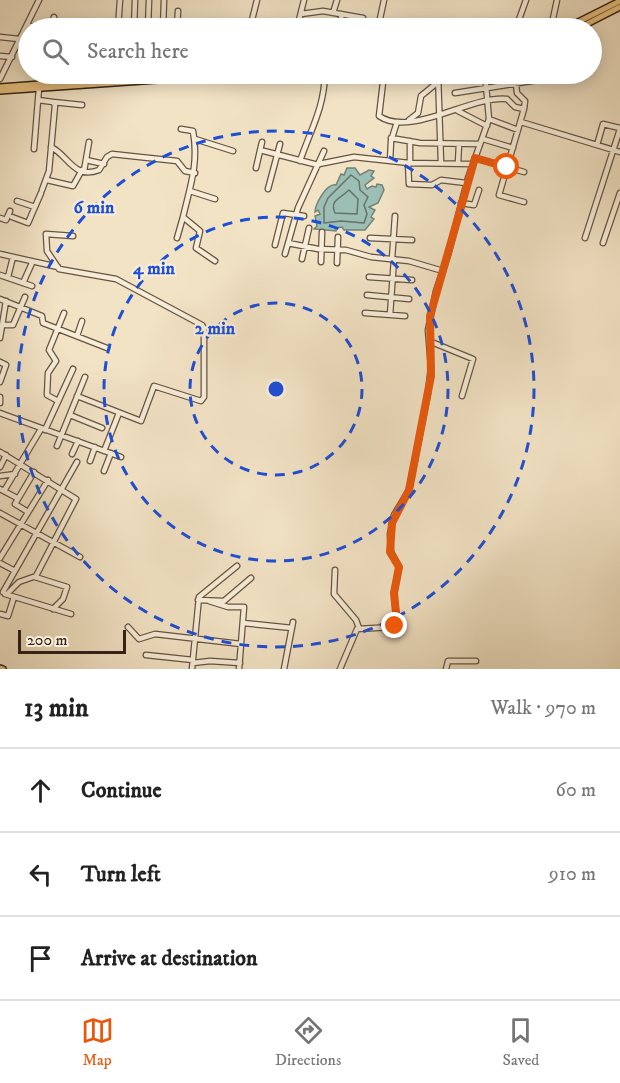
<!DOCTYPE html>
<html lang="en">
<head>
<meta charset="utf-8">
<style>
  body { margin:0; font-family:"IM FELL DW Pica",serif; background:#f6f6f6; color:#222 }
  .scale { position:absolute; left:18px; bottom:15px; width:108px; box-sizing:border-box; padding-left:6px; border:3px solid #362517; border-top:0; font-size:16px; line-height:21px; white-space:nowrap; color:#362517; -webkit-text-stroke:4px #f7edd9; paint-order:stroke }
  .stop { position:absolute; width:18px; height:18px; margin:-14px; border:4px solid #ea580c; border-radius:50%; background:#fff }
  .stop.end { background:#ea580c; border-color:#fff; box-shadow:0 2px 6px #0008 }
  .list { margin:0; padding:0; list-style:none }
  h2 { display:flex; justify-content:space-between; align-items:center; height:78px; margin:0; padding:0 24px; font-size:26px }
  h2 small { font-size:20px; font-weight:400; color:#767676 }
  .list li { display:grid; grid-template-columns:39px 1fr auto; gap:18px; align-items:center; box-sizing:border-box; height:84px; padding:0 24px; border-top:2px solid #e0e0e0 }
  .list b { display:block; font-size:22px; white-space:nowrap }
  .list em { font-size:20px; font-style:normal; color:#767676 }
  .icon { flex:none; width:33px; height:33px; fill:none; stroke:currentColor; stroke-width:2; stroke-linecap:round; stroke-linejoin:round }
  .map { position:relative; flex:none; width:620px; height:669px; overflow:hidden }
  .search { position:absolute; background:#fff; box-shadow:0 3px 15px #0003; left:18px; right:18px; top:18px; height:66px; display:flex; align-items:center; gap:15px; box-sizing:border-box; padding:0 21px; border-radius:33px; color:#767676; font-size:22px }
  .sheet { height:330px; background:#fff }
  nav { display:flex; justify-content:space-around; align-items:center; box-sizing:border-box; height:84px; border-top:2px solid #e0e0e0; background:#fff; font-size:16px; color:#767676 }
  nav a { display:grid; justify-items:center; gap:3px }
  nav .on { color:#ea580c }
  .map>svg:first-child { display:block }
</style>
</head>
<body>
<div class="map">
<svg width="620" height="669" viewBox="0 0 620 669">
  <rect width="100%" height="100%" fill="#f2e3c5"/>
  <filter id="stains"><feTurbulence type="fractalNoise" baseFrequency=".00333" numOctaves="4"/><feColorMatrix values="0 0 0 0 .2 0 0 0 0 .09 0 0 0 0 .02 0 0 0 .5 -.17"/></filter>
  <radialGradient id="worn" r=".72"><stop offset=".6" stop-color="#630" stop-opacity="0"/><stop offset="1" stop-color="#630" stop-opacity=".3"/></radialGradient>
  <!-- water -->
  <path fill="#9bbeb5" stroke="#738176" stroke-width="1.5" d="M 347,168 L 355,168 L 360,175 L 369,170 L 374,171 L 371,176 L 374,178 L 365,185 L 367,189 L 372,186 L 376,187 L 377,184 L 382,185 L 384,190 L 378,203 L 369,207 L 375,210 L 371,217 L 374,219 L 365,230 L 344,230 L 342,227 L 336,228 L 336,231 L 314,229 L 317,226 L 315,216 L 320,214 L 318,210 L 315,212 C 315,205 326,183 336,185 L 341,174 L 344,175 Z"/>
  <g fill="none" stroke-linecap="round" stroke-linejoin="round">
    <!-- shore -->
    <path stroke="#687266" stroke-width="1.5" d="M 351,175 L 359,181 L 360,190 L 368,197 L 364,205 L 367,214 L 364,223 L 341,221 L 324,223 L 324,207 L 328,198 Z
      M 349,190 L 358,199 L 357,214 L 335,213 C 329,200 341,198 349,190 Z"/>
    <!-- minor casing -->
    <g stroke="#655442" stroke-width="7">
      <path id="minor" d="M 333,13 L 337,0
        M 301,14 L 323,11 L 363,18
        M 27,25 L 37,28
        M 50,28 L 54,17
        M 69,28 L 71,22
        M 85,28 L 86,26
        M 118,28 L 120,0
        M 134,28 L 135,0
        M 148,28 L 149,0
        M 163,28 L 164,0
        M 177,28 L 178,11
        M 250,28 L 257,0
        M 297,28 L 304,0
        M 338,28 L 342,14
        M 378,28 L 384,0
        M 516,28 L 526,0
        M 551,28 L 557,0
        M 0,37 L 19,39
        M 0,56 L 12,57
        M 384,74 L 379,116 C 411,138 471,95 507,99 L 515,107 L 524,109
        M 438,74 L 441,163
        M 0,79 L 39,0
        M 516,84 L 517,93 L 525,101 L 524,109 L 499,195 L 524,202
        M 455,93 L 538,80
        M 38,100 L 53,102 L 55,105 L 49,171 L 42,190
        M 53,102 L 82,105
        M 458,111 L 487,126
        M 489,119 L 518,130
        M 409,120 L 418,113 L 421,96 L 438,82
        M 521,122 L 620,152
        M 181,129 L 193,131 C 199,163 190,187 183,217 L 200,231 L 196,248 L 215,261
        M 391,138 L 420,143 L 480,144
        M 195,139 L 233,151
        M 483,139 L 513,148
        M 597,145 L 603,124 L 620,128
        M 51,147 C 68,155 74,180 99,170 L 107,157 L 112,154 L 177,161 L 185,171 L 195,173
        M 34,149 L 39,88
        M 260,150 L 318,165
        M 475,158 L 524,172
        M 86,160 L 104,164
        M 300,161 C 311,129 324,108 325,74
        M 390,161 L 391,141 L 397,122
        M 408,163 L 409,184 L 432,185 L 441,180 L 466,183
        M 410,163 L 410,141
        M 458,163 L 459,144
        M 319,164 L 354,157 L 409,163 L 473,164
        M 256,168 L 262,142
        M 84,171 L 89,142
        M 47,180 L 73,186 L 82,170
        M 268,189 L 280,144
        M 190,191 L 215,199
        M 17,201 L 35,207
        M 461,203 L 474,205 L 479,190
        M 12,217 L 28,223 L 41,193
        M 0,218 L 6,220 L 10,211
        M 73,236 L 46,234 L 47,251 L 59,269 L 116,279 L 202,325 L 204,328 L 204,397 L 201,401 L 154,386 L 141,421 L 77,396
        M 177,238 L 183,217
        M 370,238 L 412,240
        M 585,238 L 620,129
        M 288,243 L 318,249 L 346,250 L 371,257 L 409,261 L 443,271
        M 603,243 L 620,193
        M 275,245 L 283,213 L 304,216
        M 0,254 L 58,267
        M 285,254 L 298,208 L 324,151
        M 302,259 L 309,228
        M 392,259 L 395,216
        M 321,262 L 322,232
        M 337,263 L 338,237
        M 0,275 L 32,286
        M 8,277 L 13,257
        M 369,277 L 412,280
        M 23,283 L 32,263
        M 367,295 L 409,299
        M 0,299 L 42,316 L 43,323 L 107,348
        M 365,313 L 405,316
        M 390,315 L 394,259
        M 2,325 L 13,325 L 25,297
        M 77,336 L 82,321
        M 0,338 L 6,301
        M 429,341 L 473,359 L 462,396
        M 0,362 L 6,365 L 0,382
        M 0,397 L 0,403
        M 58,401 L 47,395 L 48,373 L 56,361 L 49,350 L 64,313
        M 0,413 L 121,457
        M 70,415 L 102,428
        M 45,430 L 73,369
        M 57,446 L 85,377
        M 104,451 L 119,413
        M 0,452 L 76,499 L 36,576 L 19,582 L 7,594
        M 72,454 L 78,441
        M 90,461 L 95,447
        M 0,467 L 6,455
        M 104,471 L 111,453
        M 0,476 L 15,474
        M 0,489 L 17,498
        M 4,491 L 41,429
        M 28,512 L 15,504 L 34,472
        M 0,513 L 80,557
        M 0,558 L 48,480
        M 0,563 L 15,571
        M 335,570 L 334,594 L 356,620 L 359,628
        M 35,577 L 67,587 L 63,599 L 53,609
        M 3,592 L 77,462
        M 5,594 L 71,614
        M 198,600 L 224,601 L 251,578
        M 209,601 L 228,607 L 244,607 L 239,669
        M 0,614 L 8,616 L 14,597
        M 243,623 L 292,628
        M 128,627 L 139,639 L 155,634 L 241,644
        M 146,655 L 193,660
        M 193,663 L 210,661 L 240,663
        M 192,669 L 199,597 L 237,566
        M 284,669 L 293,622
        M 340,669 L 357,629 L 393,627 L 397,623 L 394,593 L 399,567 L 391,552 L 390,534 L 394,515 L 409,490 L 428,393 L 431,367 L 428,330 L 436,291 L 448,255 L 468,178 L 489,119 L 485,74
        M 446,669 L 448,661 L 476,661"/>
    </g>
    <!-- major casing -->
    <g stroke="#362517" stroke-width="8">
      <path id="major" d="M 566,28 L 620,1
        M 579,28 L 620,7
        M 0,87 L 172,74
        M 0,91 L 243,74
        M 0,668 L 3,669"/>
    </g>
    <!-- minor -->
    <use href="#minor" stroke="#f7edd9" stroke-width="4.5"/>
    <!-- major -->
    <use href="#major" stroke="#e9c282" stroke-width="5"/>
  </g>
  <g fill="none" stroke-linecap="round" stroke-linejoin="round">
    <!-- route -->
    <path stroke="#ea580c" stroke-width="8" d="M 395,626 L 397,623 L 394,593 L 399,567 L 390,552 L 392,523 L 409,490 L 431,376 L 430,316 L 475,158 L 507,167"/>
  </g>
  <!-- distance rings -->
  <g fill="none" stroke="#1d4ed8" stroke-width="3" stroke-dasharray="10 8">
    <circle cx="276" cy="389" r="86"/>
    <circle cx="276" cy="389" r="172"/>
    <circle cx="276" cy="389" r="258"/>
  </g>
  <circle cx="276" cy="389" r="9" fill="#1d4ed8" stroke="#f7edd9" stroke-width="3"/>
  <g font-size="18" text-anchor="middle" font-weight="bold" fill="#1d4ed8" stroke="#f7edd9" stroke-width="4.5" stroke-linejoin="round" paint-order="stroke">
    <text x="94" y="213">6 min</text>
    <text x="154" y="274">4 min</text>
    <text x="215" y="334">2 min</text>
  </g>
  <rect width="100%" height="100%" filter="url(#stains)"/>
  <rect width="100%" height="100%" fill="url(#worn)"/>
</svg>
<div class="scale">200 m</div>
<div class="stop" style="left:507px;top:167px"></div>
<div class="stop end" style="left:395px;top:626px"></div>
<div class="search"><svg class="icon" aria-label="search" viewBox="0 0 24 24"><circle cx="10" cy="10" r="6"/><path d="M15 15l6 6"/></svg>Search here</div>
</div>
<section class="sheet">
<h2>13 min<small>Walk · 970 m</small></h2>
<ul class="list">
<li><svg class="icon" aria-label="ahead" viewBox="0 0 24 24"><path d="M12 20V5M6 11l6-6 6 6"/></svg><div><b>Continue</b></div><em>60 m</em></li>
<li><svg class="icon" aria-label="left" viewBox="0 0 24 24"><path d="M17 20v-9H6M10 6l-5 5 5 5"/></svg><div><b>Turn left</b></div><em>910 m</em></li>
<li><svg class="icon" aria-label="arrive" viewBox="0 0 24 24"><path d="M6 21V4h12l-3 4 3 4H6"/></svg><div><b>Arrive at destination</b></div></li>
</ul>
</section>
<nav>
<a class="on"><svg class="icon" aria-label="map" viewBox="0 0 24 24"><path d="M3 6l6-2 6 2 6-2v14l-6 2-6-2-6 2zM9 4v14M15 6v14"/></svg>Map</a>
<a><svg class="icon" aria-label="directions" viewBox="0 0 24 24"><path d="M12 3l9 9-9 9-9-9zM9 14v-3h6M13 9l2 2-2 2"/></svg>Directions</a>
<a><svg class="icon" aria-label="saved" viewBox="0 0 24 24"><path d="M7 4h10v16l-5-4-5 4z"/></svg>Saved</a>
</nav>
</body>
</html>
